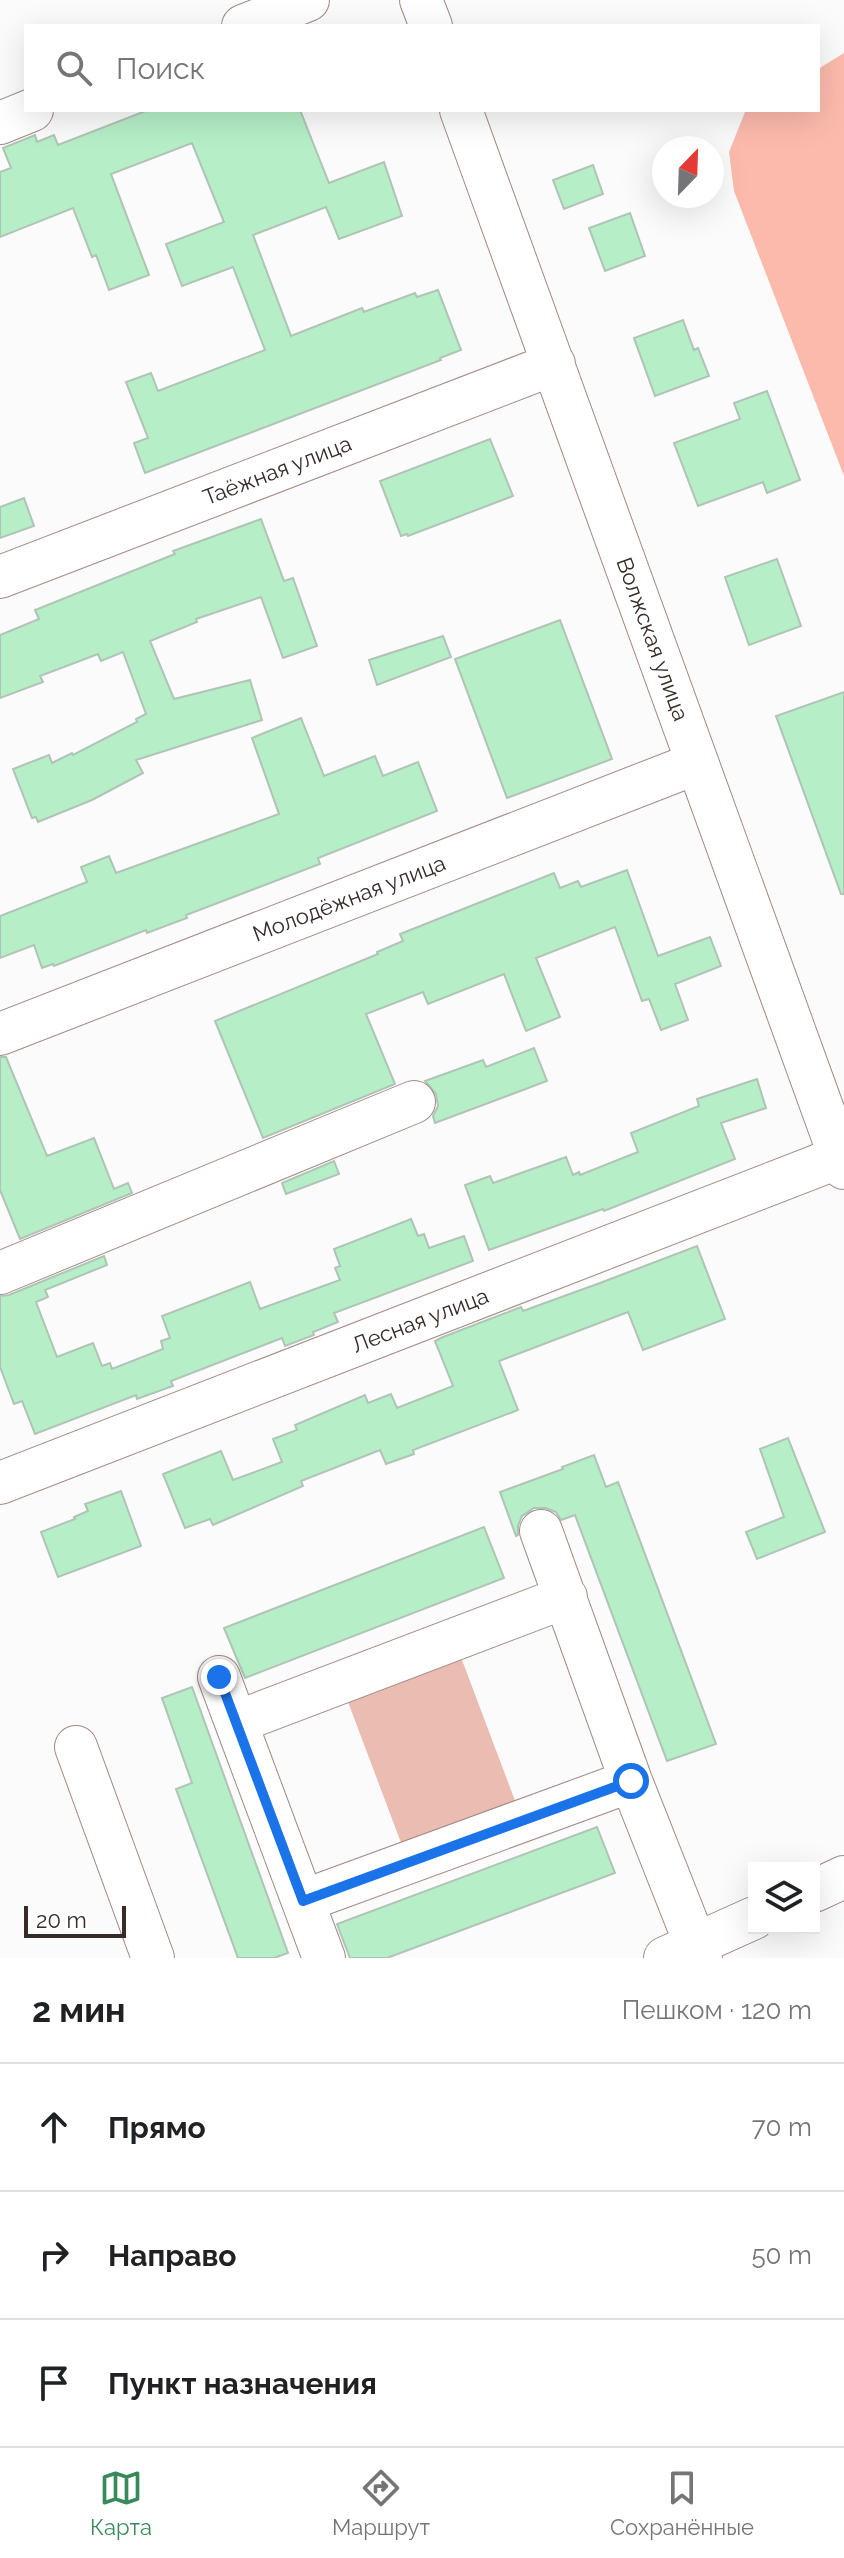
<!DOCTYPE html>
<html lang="ru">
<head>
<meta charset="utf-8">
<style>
  body { margin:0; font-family:Raleway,sans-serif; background:#f6f6f6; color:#202124 }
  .controls { position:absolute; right:24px; bottom:24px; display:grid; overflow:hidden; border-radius:0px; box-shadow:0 8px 32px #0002 }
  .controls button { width:72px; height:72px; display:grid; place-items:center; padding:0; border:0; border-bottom:2px solid #e0e0e0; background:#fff; color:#202124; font:40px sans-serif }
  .compass { position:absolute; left:652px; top:136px; width:72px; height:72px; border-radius:50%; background:#fff; box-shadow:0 8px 32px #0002; rotate:23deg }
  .scale { position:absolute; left:24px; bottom:20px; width:102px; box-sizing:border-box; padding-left:8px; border:4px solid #352b29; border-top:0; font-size:22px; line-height:28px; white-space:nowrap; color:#352b29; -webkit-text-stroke:6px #fff; paint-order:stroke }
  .stop { position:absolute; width:24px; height:24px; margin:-18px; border:6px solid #1a73e8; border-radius:50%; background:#fff }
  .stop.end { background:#1a73e8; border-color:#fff; box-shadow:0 2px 8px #0008 }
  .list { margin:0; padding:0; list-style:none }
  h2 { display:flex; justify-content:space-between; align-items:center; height:104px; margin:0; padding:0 32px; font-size:34px }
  h2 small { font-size:26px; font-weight:400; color:#757577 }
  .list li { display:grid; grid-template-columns:52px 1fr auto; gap:24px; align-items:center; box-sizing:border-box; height:128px; padding:0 32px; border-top:2px solid #e0e0e0 }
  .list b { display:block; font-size:30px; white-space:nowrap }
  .list em { font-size:26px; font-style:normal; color:#757577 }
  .icon { flex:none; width:44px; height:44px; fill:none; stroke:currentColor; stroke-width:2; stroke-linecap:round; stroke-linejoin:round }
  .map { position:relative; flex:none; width:844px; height:1958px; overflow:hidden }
  .search { position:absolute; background:#fff; box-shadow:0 8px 32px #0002; left:24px; right:24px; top:24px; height:88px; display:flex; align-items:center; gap:20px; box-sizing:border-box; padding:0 28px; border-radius:0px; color:#757577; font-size:30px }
  .sheet { height:488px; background:#fff }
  nav { display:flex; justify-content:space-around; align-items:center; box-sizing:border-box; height:112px; border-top:2px solid #e0e0e0; background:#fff; font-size:22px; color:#757577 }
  nav a { display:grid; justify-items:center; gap:4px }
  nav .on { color:#398a5b }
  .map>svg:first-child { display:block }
</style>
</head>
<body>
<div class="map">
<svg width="844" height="1958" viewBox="0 0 844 1958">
  <rect width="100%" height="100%" fill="#fbfbfb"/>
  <!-- green -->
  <path fill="#ebbcb2" d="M 459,1652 L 517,1806 L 403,1848 L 345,1694 Z"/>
  <!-- forest -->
  <path fill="#fbbaac" d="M 844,53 L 844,476 L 734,191 L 729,152 L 745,112 L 749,110 L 818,110 L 818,69 Z"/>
  <!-- building -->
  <path fill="#b5eec7" stroke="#b0c4b6" stroke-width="2" d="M 148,110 L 300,110 L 329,183 L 384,162 L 402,216 L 339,239 L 326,207 L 253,235 L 291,336 L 362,308 L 364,312 L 415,293 L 417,297 L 438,290 L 461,350 L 440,358 L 441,360 L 145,473 L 134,443 L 148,438 L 126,382 L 151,373 L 158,391 L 265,350 L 233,267 L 182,286 L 166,244 L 224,222 L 192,143 L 111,174 L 149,275 L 109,290 L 96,255 L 92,257 L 73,208 L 0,237 L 0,172 L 11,168 L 3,148 L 35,135 L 37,142 L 54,135 L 58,145 Z
    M 593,165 L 603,194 L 564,209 L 553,180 Z
    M 630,213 L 645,256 L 605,271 L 589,228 Z
    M 683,320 L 694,350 L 698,348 L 709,376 L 655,396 L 634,338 Z
    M 767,391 L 800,480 L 767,493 L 763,482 L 698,506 L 674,443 L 740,419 L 734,403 Z
    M 490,439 L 513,496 L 408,536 L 407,534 L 401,536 L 380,481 Z
    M 24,498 L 34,526 L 0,538 L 0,507 Z
    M 261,519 L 284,581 L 293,578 L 317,646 L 283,658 L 261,597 L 196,619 L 197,622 L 150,641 L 174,699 L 250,680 L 262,720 L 136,760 L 143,773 L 92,800 L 38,822 L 36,817 L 32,818 L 13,769 L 49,755 L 52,763 L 72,753 L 73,755 L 137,722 L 136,719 L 146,714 L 123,652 L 101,661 L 98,654 L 40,676 L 43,682 L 0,698 L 0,635 L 39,619 L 35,610 L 175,554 L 173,551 Z
    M 777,559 L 801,626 L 749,645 L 725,577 Z
    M 560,620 L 612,759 L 507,798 L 455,659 Z
    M 443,636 L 451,657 L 377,685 L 369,660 Z
    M 844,692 L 844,894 L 841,894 L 776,716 Z
    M 301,718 L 324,776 L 375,756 L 383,776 L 418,762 L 437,811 L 318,858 L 320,864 L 186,915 L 187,918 L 147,933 L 146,930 L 54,966 L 53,964 L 42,968 L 34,945 L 0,958 L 0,916 L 87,882 L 81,867 L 109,856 L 116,873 L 279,814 L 252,738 Z
    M 627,870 L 658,956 L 710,937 L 721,966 L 675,984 L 688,1020 L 661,1030 L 649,999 L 642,1001 L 615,927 L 536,958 L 560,1017 L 526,1031 L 504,974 L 428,1004 L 423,992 L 366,1014 L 395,1084 L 263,1138 L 215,1021 L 378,954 L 377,952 L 403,941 L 400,934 L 554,873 L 560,888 L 578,881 L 581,887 Z
    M 534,1048 L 547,1081 L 435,1123 L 433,1116 L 438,1106 L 436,1094 L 425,1081 L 483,1060 L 486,1067 Z
    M 0,1057 L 6,1057 L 47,1156 L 94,1138 L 114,1189 L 128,1183 L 132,1193 L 20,1239 L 0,1190 Z
    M 757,1079 L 766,1108 L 721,1123 L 735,1159 L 604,1211 L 603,1209 L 489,1250 L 465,1185 L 490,1176 L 493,1183 L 566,1157 L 573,1175 L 579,1172 L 580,1175 L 638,1152 L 631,1133 L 699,1106 L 697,1099 Z
    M 334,1161 L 339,1174 L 286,1194 L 282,1183 Z
    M 411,1219 L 418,1236 L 424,1234 L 429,1248 L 464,1236 L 473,1261 L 334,1313 L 338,1322 L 313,1332 L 314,1335 L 285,1346 L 282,1338 L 171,1381 L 173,1386 L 137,1399 L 136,1395 L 35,1434 L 22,1401 L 14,1404 L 0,1367 L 0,1296 L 9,1295 L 104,1256 L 107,1265 L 45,1290 L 48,1297 L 36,1302 L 57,1357 L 93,1343 L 102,1366 L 110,1363 L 112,1369 L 163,1349 L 161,1341 L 170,1338 L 162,1316 L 250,1282 L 260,1309 L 340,1280 L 335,1268 L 340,1266 L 334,1249 Z
    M 697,1246 L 725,1319 L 643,1350 L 628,1312 L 499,1361 L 518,1410 L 413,1450 L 414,1454 L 386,1464 L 380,1450 L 301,1481 L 303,1486 L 213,1525 L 210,1519 L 185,1528 L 163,1474 L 221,1451 L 233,1480 L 282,1462 L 273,1439 L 297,1430 L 295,1425 L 365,1395 L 368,1403 L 391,1394 L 397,1408 L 453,1386 L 435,1341 L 443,1337 L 521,1307 L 523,1311 L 600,1283 Z
    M 788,1438 L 825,1532 L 757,1559 L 746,1532 L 784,1517 L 760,1449 Z
    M 594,1455 L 606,1487 L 618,1482 L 716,1744 L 667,1761 L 575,1515 L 561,1520 L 556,1512 L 546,1508 L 534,1508 L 522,1516 L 518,1526 L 518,1535 L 516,1536 L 500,1492 L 563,1469 L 562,1467 Z
    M 121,1491 L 141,1546 L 58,1577 L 41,1532 L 75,1519 L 74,1517 L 88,1511 L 85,1504 Z
    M 484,1527 L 504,1578 L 245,1678 L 224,1628 Z
    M 192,1687 L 288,1953 L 274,1958 L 238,1958 L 176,1789 L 192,1783 L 162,1698 Z
    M 597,1827 L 615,1873 L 387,1958 L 350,1958 L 337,1924 Z"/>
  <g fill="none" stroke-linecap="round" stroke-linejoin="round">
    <!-- minor casing -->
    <g stroke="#a18a85" stroke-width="44">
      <path id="minor" d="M 421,0 L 431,26
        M 243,26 L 308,0
        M 461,110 L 844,1168
        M 0,123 L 32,110
        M 0,577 L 554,364
        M 0,1034 L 697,763
        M 0,1273 L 414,1102
        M 0,1483 L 840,1157
        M 541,1531 L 631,1781 L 701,1958
        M 219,1677 L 324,1958
        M 237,1722 L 566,1597
        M 76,1747 L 153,1958
        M 814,1891 L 844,1877
        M 303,1901 L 631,1781
        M 665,1958 L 754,1918"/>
    </g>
    <!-- minor -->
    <use href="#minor" stroke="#fff" stroke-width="42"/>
  </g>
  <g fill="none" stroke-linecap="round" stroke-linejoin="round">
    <!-- route -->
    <path stroke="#1a73e8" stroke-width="10" d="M 219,1677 L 303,1901 L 631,1781"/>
  </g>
  <g text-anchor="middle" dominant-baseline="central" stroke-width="7" stroke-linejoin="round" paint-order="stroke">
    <!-- street labels -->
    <g font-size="22" fill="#352b29" stroke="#fff">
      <text transform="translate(277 470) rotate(-21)">Таёжная улица</text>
      <text transform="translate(653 639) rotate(70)">Волжская улица</text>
      <text transform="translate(349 898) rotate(-21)">Молодёжная улица</text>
      <text transform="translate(420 1320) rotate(-21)">Лесная улица</text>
    </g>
  </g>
</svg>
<div class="controls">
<button><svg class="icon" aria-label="layers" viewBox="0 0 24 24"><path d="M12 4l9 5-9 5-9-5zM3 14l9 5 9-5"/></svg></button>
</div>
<svg class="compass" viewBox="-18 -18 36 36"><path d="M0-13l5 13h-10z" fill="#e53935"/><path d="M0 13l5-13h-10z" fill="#757577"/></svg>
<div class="scale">20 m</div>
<div class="stop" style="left:631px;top:1781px"></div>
<div class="stop end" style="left:219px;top:1677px"></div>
<div class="search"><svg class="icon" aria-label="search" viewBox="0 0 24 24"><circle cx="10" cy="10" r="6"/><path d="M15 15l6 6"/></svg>Поиск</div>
</div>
<section class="sheet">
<h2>2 мин<small>Пешком · 120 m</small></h2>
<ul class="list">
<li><svg class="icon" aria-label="ahead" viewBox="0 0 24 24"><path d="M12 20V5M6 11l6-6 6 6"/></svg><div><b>Прямо</b></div><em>70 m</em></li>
<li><svg class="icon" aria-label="right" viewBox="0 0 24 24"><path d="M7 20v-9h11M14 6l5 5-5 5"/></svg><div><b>Направо</b></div><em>50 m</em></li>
<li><svg class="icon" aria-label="arrive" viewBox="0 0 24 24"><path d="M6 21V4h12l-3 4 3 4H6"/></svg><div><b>Пункт назначения</b></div></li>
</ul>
</section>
<nav>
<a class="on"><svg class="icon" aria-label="map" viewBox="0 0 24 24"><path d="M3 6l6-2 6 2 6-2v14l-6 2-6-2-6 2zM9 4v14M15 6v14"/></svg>Карта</a>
<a><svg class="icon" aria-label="directions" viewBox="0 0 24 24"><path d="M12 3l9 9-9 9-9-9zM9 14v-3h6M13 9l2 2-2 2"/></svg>Маршрут</a>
<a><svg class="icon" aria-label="saved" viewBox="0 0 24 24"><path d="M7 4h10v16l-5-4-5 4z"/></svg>Сохранённые</a>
</nav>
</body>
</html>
